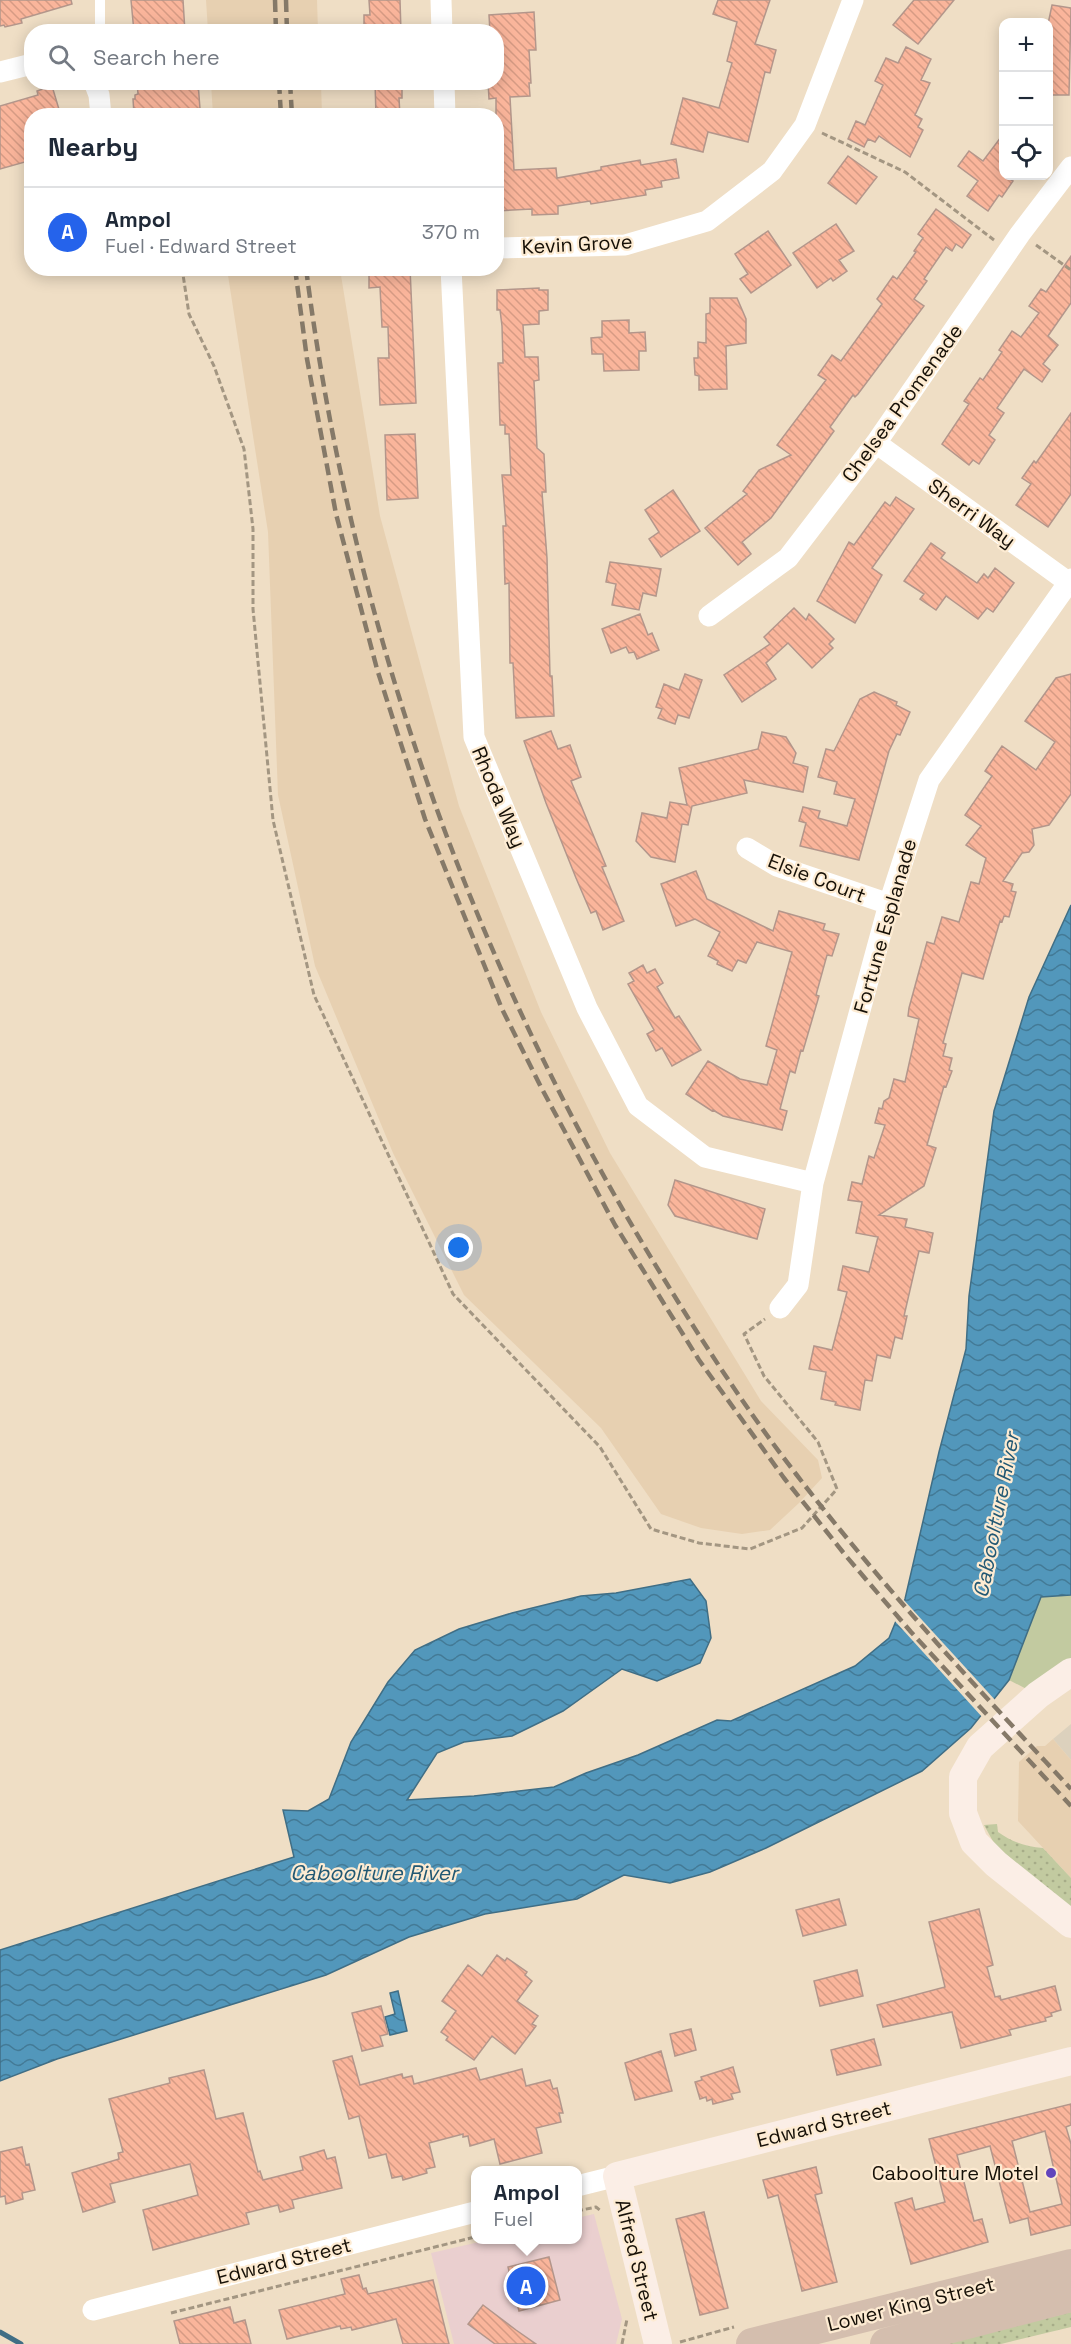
<!DOCTYPE html>
<html lang="en">
<head>
<meta charset="utf-8">
<style>
  body { margin:0; font-family:"Space Grotesk",sans-serif; background:#f2f2f3; color:#1f2937 }
  .controls { position:absolute; right:18px; top:18px; display:grid; overflow:hidden; border-radius:12px; box-shadow:0 3px 15px #0003 }
  .controls button { width:54px; height:54px; display:grid; place-items:center; padding:0; border:0; border-bottom:2px solid #e0e1e3; background:#fff; color:#1f2937; font:30px sans-serif }
  .you { position:absolute; left:459px; top:1248px; width:21px; height:21px; margin:-15px; border:4px solid #fff; border-radius:50%; background:#1a73e8; box-shadow:0 0 0 9px #1a73e833 }
  .badge { display:grid; place-items:center; width:39px; height:39px; border-radius:50%; background:#2563eb; color:#fff; font-size:20px; font-weight:700 }
  .pin { position:absolute; translate:-50% -50%; border:3px solid #fff; box-shadow:0 2px 6px #0006 }
  .popup { position:absolute; left:471px; top:2166px; width:111px; height:78px; box-sizing:border-box; display:grid; place-content:center; border-radius:12px; background:#fff; filter:drop-shadow(0 2px 4px #0005); font-size:20px; white-space:nowrap; color:#747a83 }
  .popup b { font-size:22px; color:#1f2937 }
  .popup::after { content:''; position:absolute; left:50%; top:100%; margin-left:-12px; border:12px solid transparent; border-top-color:#fff }
  .list { margin:0; padding:0; list-style:none }
  h2 { display:flex; justify-content:space-between; align-items:center; height:78px; margin:0; padding:0 24px; font-size:26px }
  h2 small { font-size:20px; font-weight:400; color:#747a83 }
  .list li { display:grid; grid-template-columns:39px 1fr auto; gap:18px; align-items:center; box-sizing:border-box; height:90px; padding:0 24px; border-top:2px solid #e0e1e3 }
  .list b { display:block; font-size:22px; white-space:nowrap }
  .list p { margin:0; font-size:20px; white-space:nowrap; color:#747a83 }
  .list em { font-size:20px; font-style:normal; color:#747a83 }
  .icon { flex:none; width:33px; height:33px; fill:none; stroke:currentColor; stroke-width:2; stroke-linecap:round; stroke-linejoin:round }
  .map { position:relative; flex:none; width:1071px; height:2344px; overflow:hidden }
  .search { position:absolute; background:#fff; box-shadow:0 3px 15px #0003; left:24px; top:24px; width:480px; height:66px; display:flex; align-items:center; gap:15px; box-sizing:border-box; padding:0 21px; border-radius:24px; color:#747a83; font-size:22px }
  .panel { position:absolute; background:#fff; box-shadow:0 3px 15px #0003; left:24px; top:108px; width:480px; height:168px; border-radius:24px }
  .map>svg:first-child { display:block }
</style>
</head>
<body>
<div class="map">
<svg width="1071" height="2344" viewBox="0 0 1071 2344">
  <defs>
    <pattern id="grass-dots" width="8" height="8" patternUnits="userSpaceOnUse" patternTransform="scale(1.5)"><rect width="8" height="8" fill="#c2caa0"/><path d="M2 2h.1M6 6h.1" fill="none" stroke="#a6ac88" stroke-width="1.8" stroke-linecap="round"/></pattern>
    <pattern id="water-waves" width="16" height="10" patternUnits="userSpaceOnUse" patternTransform="scale(1.5)"><rect width="16" height="10" fill="#5297bb"/><path d="M0 5q4-4 8 0t8 0" fill="none" stroke="#437a96"/></pattern>
    <pattern id="building-back-hatch" width="6" height="6" patternUnits="userSpaceOnUse" patternTransform="scale(1.5)"><rect width="6" height="6" fill="#fab59b"/><path d="M-1 5l2 2M0 0l6 6M5-1l2 2" fill="none" stroke="#d69b84"/></pattern>
  </defs>
  <rect width="100%" height="100%" fill="#efdec5"/>
  <!-- commercial -->
  <path fill="#eacfcf" d="M 594,2214 L 622,2319 L 616,2344 L 454,2344 L 431,2253 L 488,2240 L 577,2240 L 577,2218 Z"/>
  <!-- education -->
  <path fill="#dcd1bd" d="M 1071,1724 L 1071,1760 L 1053,1739 Z"/>
  <!-- built -->
  <path fill="#e7d0b1" d="M 206,0 L 317,0 L 318,31 L 208,31 Z
    M 211,83 L 321,83 L 322,115 L 213,115 Z
    M 227,269 L 340,269 L 380,516 L 459,806 L 541,1012 L 610,1153 L 761,1401 L 818,1460 L 822,1478 L 799,1503 L 770,1530 L 742,1534 L 701,1528 L 661,1514 L 601,1428 L 464,1295 L 393,1153 L 315,966 L 278,795 L 268,532 Z
    M 1053,1739 L 1071,1760 L 1071,1878 L 1018,1821 L 1019,1762 L 1037,1746 L 1045,1746 Z"/>
  <!-- grass -->
  <path fill="url(#grass-dots)" d="M 997,1824 L 998,1832 C 1012,1842 1026,1847 1043,1848 L 1071,1878 L 1071,1910 L 995,1845 L 984,1825 Z
    M 1071,2312 L 1071,2327 L 1001,2344 L 942,2344 Z"/>
  <!-- park -->
  <path fill="#c2caa0" d="M 1071,1494 L 1071,1672 L 1038,1695 L 1009,1680 L 1041,1596 Z"/>
  <!-- water -->
  <path fill="url(#water-waves)" stroke="#406e85" stroke-width="1.5" d="M 1071,905 L 1071,1595 L 1041,1597 L 1009,1680 L 971,1728 L 922,1771 L 766,1848 L 710,1872 L 670,1883 L 624,1875 L 577,1899 L 485,1914 L 409,1937 L 326,1975 L 57,2059 L 0,2081 L 0,1950 L 294,1857 L 283,1810 L 308,1811 L 329,1799 L 351,1742 L 388,1682 L 415,1650 L 459,1629 L 512,1613 L 581,1596 L 616,1593 L 690,1579 L 706,1601 L 711,1638 L 700,1663 L 657,1681 L 622,1669 L 563,1711 L 512,1736 L 464,1742 L 437,1753 L 407,1800 L 474,1796 L 554,1787 L 586,1773 L 638,1755 L 717,1720 L 731,1721 L 855,1666 L 889,1638 L 905,1599 L 939,1452 L 966,1349 L 969,1296 L 994,1111 L 1029,997 Z
    M 398,1991 L 407,2031 L 390,2035 L 385,2017 L 395,2014 L 390,1993 Z"/>
  <!-- pier -->
  <path fill="#efdec5" d="M 902,1598 L 996,1701 L 983,1718 L 893,1619 Z"/>
  <g fill="none" stroke-linecap="round" stroke-linejoin="round">
    <!-- stream -->
    <path stroke="#406e85" stroke-width="5" d="M 0,2332 L 21,2344"/>
  </g>
  <!-- building -->
  <path fill="url(#building-back-hatch)" stroke="#b3968b" stroke-width="1.5" fill-rule="evenodd" d="M 0,0 L 71,0 L 72,4 L 21,19 L 22,23 L 5,27 L 4,25 L 0,26 Z
    M 131,0 L 183,0 L 185,32 L 134,32 Z
    M 369,0 L 400,0 L 401,32 L 364,32 L 364,15 L 370,15 Z
    M 718,0 L 770,0 L 755,44 L 776,50 L 770,73 L 765,72 L 748,142 L 708,132 L 703,152 L 671,144 L 683,98 L 719,108 L 732,63 L 727,61 L 737,22 L 713,14 Z
    M 914,0 L 954,0 L 918,44 L 893,25 Z
    M 1052,5 L 1071,8 L 1069,95 L 1048,95 L 1048,24 Z
    M 534,12 L 536,50 L 529,50 L 531,83 L 529,83 L 530,96 L 510,97 L 514,170 L 556,168 L 557,178 L 601,170 L 601,167 L 640,160 L 641,165 L 676,159 L 679,178 L 661,181 L 662,187 L 645,190 L 646,195 L 591,204 L 590,201 L 558,206 L 558,214 L 532,215 L 532,209 L 496,211 L 496,98 L 489,99 L 488,82 L 496,82 L 496,32 L 490,32 L 489,15 Z
    M 906,47 L 931,59 L 921,80 L 930,83 L 915,115 L 922,119 L 918,127 L 923,130 L 910,157 L 879,136 L 875,142 L 868,139 L 864,147 L 848,139 L 856,121 L 865,125 L 883,85 L 875,81 L 886,58 L 898,63 Z
    M 137,82 L 198,82 L 200,109 L 134,114 L 133,99 L 135,99 L 135,95 L 138,94 Z
    M 375,82 L 402,82 L 402,98 L 399,98 L 400,116 L 376,116 Z
    M 52,86 L 61,116 L 32,116 L 32,160 L 0,169 L 0,106 L 38,95 L 37,91 Z
    M 1004,133 L 1004,176 L 1013,181 L 1002,197 L 999,195 L 988,211 L 967,196 L 978,181 L 958,166 L 969,151 L 983,161 Z
    M 848,156 L 877,177 L 856,204 L 828,183 Z
    M 936,209 L 971,235 L 962,248 L 956,244 L 952,251 L 946,247 L 924,279 L 927,281 L 914,299 L 924,306 L 858,394 L 855,397 L 853,395 L 830,427 L 834,431 L 771,518 L 742,542 L 751,554 L 738,565 L 705,528 L 747,494 L 743,491 L 759,470 L 791,455 L 777,445 L 826,380 L 818,375 L 832,355 L 841,361 L 882,304 L 877,299 L 893,276 L 897,279 L 916,252 L 914,251 L 923,238 L 918,234 Z
    M 836,224 L 854,251 L 839,260 L 847,271 L 833,281 L 831,278 L 817,288 L 793,253 Z
    M 768,231 L 791,265 L 751,293 L 740,279 L 748,274 L 735,254 Z
    M 1071,256 L 1071,303 L 1048,336 L 1058,345 L 1043,364 L 1050,370 L 1042,382 L 1024,369 L 997,408 L 1004,413 L 989,435 L 995,440 L 979,464 L 973,460 L 969,465 L 942,444 L 969,404 L 964,401 L 980,378 L 983,380 L 1002,352 L 999,350 L 1012,331 L 1021,337 L 1039,313 L 1029,306 L 1041,289 L 1046,292 Z
    M 369,268 L 410,268 L 416,403 L 380,405 L 378,358 L 389,358 L 388,327 L 382,327 L 380,287 L 369,288 Z
    M 539,288 L 539,290 L 548,290 L 548,310 L 539,311 L 539,324 L 523,325 L 525,357 L 538,357 L 539,380 L 534,381 L 537,448 L 544,454 L 546,492 L 542,492 L 547,558 L 550,676 L 552,676 L 554,716 L 516,718 L 513,663 L 510,663 L 509,583 L 505,584 L 503,526 L 506,526 L 502,475 L 511,475 L 509,434 L 505,434 L 505,425 L 500,425 L 498,363 L 503,363 L 502,326 L 500,310 L 497,310 L 497,290 Z
    M 710,298 L 737,298 L 746,319 L 746,343 L 726,346 L 727,389 L 699,390 L 699,376 L 695,375 L 694,358 L 698,358 L 698,342 L 706,343 L 706,314 L 710,313 Z
    M 629,320 L 629,333 L 645,332 L 646,351 L 639,351 L 639,370 L 604,371 L 603,354 L 592,354 L 591,338 L 602,337 L 602,321 Z
    M 1071,413 L 1071,494 L 1048,527 L 1016,505 L 1031,484 L 1022,478 L 1034,461 L 1036,463 Z
    M 415,434 L 418,498 L 387,500 L 385,435 Z
    M 673,490 L 700,531 L 661,557 L 649,539 L 659,532 L 645,510 Z
    M 896,497 L 914,509 L 872,568 L 882,575 L 855,623 L 817,601 L 849,542 L 854,545 L 885,502 L 890,506 Z
    M 931,543 L 945,553 L 941,558 L 977,583 L 984,574 L 988,578 L 995,568 L 1014,583 L 993,612 L 987,608 L 978,619 L 946,596 L 936,610 L 920,599 L 924,594 L 904,581 Z
    M 610,562 L 661,569 L 656,596 L 643,593 L 639,610 L 612,605 L 616,584 L 606,582 Z
    M 794,608 L 806,620 L 809,614 L 834,639 L 829,644 L 833,648 L 812,668 L 788,643 L 766,663 L 776,679 L 742,702 L 724,675 L 770,644 L 764,637 Z
    M 640,614 L 648,635 L 652,633 L 659,650 L 637,659 L 634,652 L 629,653 L 626,647 L 611,653 L 602,629 Z
    M 685,674 L 702,680 L 689,718 L 678,715 L 675,724 L 658,718 L 662,709 L 656,707 L 664,684 L 679,690 Z
    M 1071,674 L 1071,794 L 1049,825 L 1032,829 L 1034,845 L 1029,852 L 1022,853 L 1003,881 L 1013,884 L 1011,891 L 1016,892 L 1009,917 L 1004,916 L 1002,922 L 1000,921 L 983,979 L 962,973 L 943,1043 L 946,1044 L 943,1056 L 952,1058 L 949,1070 L 952,1071 L 946,1087 L 944,1086 L 927,1145 L 936,1148 L 924,1186 L 879,1215 L 907,1219 L 905,1227 L 933,1233 L 929,1253 L 919,1251 L 904,1316 L 907,1316 L 902,1339 L 895,1337 L 890,1358 L 877,1355 L 872,1381 L 865,1380 L 860,1410 L 835,1405 L 836,1402 L 821,1399 L 826,1372 L 809,1369 L 814,1346 L 832,1350 L 847,1292 L 838,1290 L 843,1266 L 869,1272 L 878,1237 L 856,1233 L 862,1202 L 848,1200 L 852,1182 L 862,1184 L 869,1156 L 874,1158 L 885,1125 L 875,1123 L 879,1108 L 882,1109 L 884,1101 L 889,1098 L 894,1079 L 905,1082 L 919,1019 L 908,1016 L 909,1008 L 927,942 L 934,944 L 942,917 L 959,922 L 971,882 L 979,884 L 986,858 L 966,845 L 981,826 L 965,815 L 992,776 L 985,771 L 1002,746 L 1036,770 L 1055,742 L 1025,721 L 1056,678 Z
    M 874,692 L 897,702 L 896,705 L 910,712 L 900,735 L 897,734 L 889,751 L 859,860 L 800,846 L 806,823 L 799,821 L 803,807 L 820,811 L 818,818 L 847,826 L 855,799 L 834,794 L 837,782 L 818,777 L 826,749 L 834,751 L 860,699 Z
    M 551,731 L 558,749 L 570,745 L 581,777 L 571,781 L 606,866 L 602,867 L 624,921 L 603,930 L 596,911 L 591,913 L 576,878 L 546,803 L 524,741 Z
    M 762,732 L 786,737 L 796,753 L 793,763 L 808,767 L 803,792 L 744,780 L 747,793 L 692,806 L 688,825 L 682,824 L 675,862 L 651,857 L 636,841 L 642,813 L 667,818 L 670,802 L 687,805 L 679,768 L 758,749 Z
    M 696,871 L 707,899 L 773,931 L 779,911 L 825,924 L 823,930 L 839,934 L 832,956 L 827,955 L 816,995 L 819,996 L 803,1051 L 801,1050 L 795,1073 L 790,1071 L 780,1109 L 787,1111 L 782,1130 L 723,1116 L 713,1110 L 712,1111 L 686,1094 L 708,1061 L 740,1079 L 767,1085 L 777,1050 L 766,1046 L 792,952 L 757,942 L 746,963 L 738,960 L 732,971 L 717,964 L 718,961 L 708,956 L 720,932 L 695,919 L 676,926 L 661,884 Z
    M 643,965 L 647,973 L 655,969 L 663,983 L 657,987 L 675,1018 L 679,1016 L 701,1050 L 672,1066 L 662,1048 L 656,1051 L 647,1034 L 654,1030 L 628,984 L 634,981 L 629,973 Z
    M 675,1180 L 765,1209 L 757,1239 L 675,1216 L 668,1205 Z
    M 839,1899 L 846,1925 L 803,1936 L 796,1910 Z
    M 979,1909 L 993,1965 L 987,1967 L 995,1997 L 1000,1996 L 1001,2000 L 1055,1986 L 1061,2010 L 1051,2013 L 1052,2016 L 1045,2018 L 1046,2021 L 1009,2030 L 1011,2035 L 961,2048 L 952,2012 L 883,2027 L 877,2005 L 945,1987 L 929,1922 Z
    M 497,1955 L 505,1961 L 507,1958 L 527,1972 L 525,1975 L 532,1981 L 517,2001 L 538,2016 L 532,2024 L 536,2026 L 515,2054 L 492,2036 L 474,2060 L 446,2040 L 448,2037 L 441,2032 L 456,2011 L 442,2001 L 468,1965 L 482,1976 Z
    M 857,1970 L 863,1996 L 820,2006 L 814,1981 Z
    M 381,2006 L 388,2034 L 380,2036 L 383,2046 L 362,2051 L 352,2013 Z
    M 691,2029 L 696,2050 L 675,2056 L 670,2034 Z
    M 874,2039 L 881,2065 L 837,2075 L 831,2050 Z
    M 661,2051 L 672,2091 L 635,2100 L 625,2063 Z
    M 352,2056 L 360,2085 L 402,2074 L 403,2078 L 412,2076 L 414,2084 L 476,2068 L 480,2080 L 522,2069 L 526,2086 L 550,2080 L 553,2089 L 557,2088 L 563,2113 L 559,2113 L 561,2122 L 536,2128 L 542,2153 L 500,2164 L 494,2139 L 470,2146 L 468,2136 L 463,2137 L 463,2134 L 429,2143 L 435,2167 L 426,2169 L 427,2173 L 403,2180 L 402,2176 L 392,2178 L 386,2154 L 369,2158 L 359,2116 L 349,2119 L 333,2061 Z
    M 733,2067 L 740,2092 L 731,2094 L 733,2099 L 713,2104 L 712,2099 L 707,2101 L 706,2097 L 700,2099 L 695,2082 L 702,2080 L 701,2077 Z
    M 204,2070 L 216,2119 L 243,2113 L 258,2172 L 260,2171 L 263,2180 L 303,2170 L 300,2157 L 324,2150 L 327,2159 L 335,2157 L 342,2188 L 292,2200 L 294,2208 L 280,2212 L 278,2205 L 246,2213 L 249,2224 L 153,2250 L 143,2210 L 198,2195 L 190,2164 L 110,2184 L 115,2202 L 83,2212 L 72,2173 L 119,2159 L 118,2153 L 123,2152 L 109,2099 L 170,2083 L 169,2078 Z
    M 1071,2104 L 1071,2125 L 1066,2127 L 1071,2144 L 1071,2225 L 1031,2235 L 1028,2218 L 1010,2223 L 990,2146 L 957,2155 L 974,2221 L 982,2219 L 988,2242 L 911,2264 L 895,2203 L 912,2198 L 915,2210 L 945,2202 L 929,2139 ZM 1045,2131 L 1062,2204 L 1030,2212 L 1012,2141 Z
    M 22,2147 L 26,2165 L 29,2164 L 35,2190 L 22,2193 L 23,2199 L 6,2204 L 5,2196 L 0,2197 L 0,2152 Z
    M 816,2167 L 822,2193 L 815,2195 L 837,2282 L 802,2291 L 778,2195 L 768,2198 L 763,2180 Z
    M 704,2212 L 728,2308 L 700,2315 L 676,2219 Z
    M 549,2257 L 560,2300 L 519,2311 L 508,2267 Z
    M 359,2275 L 363,2289 L 366,2288 L 368,2294 L 433,2280 L 449,2344 L 403,2344 L 396,2319 L 352,2330 L 351,2327 L 341,2329 L 340,2326 L 287,2339 L 279,2310 L 345,2294 L 341,2279 Z
    M 483,2305 L 516,2330 L 536,2344 L 495,2344 L 468,2324 Z
    M 230,2307 L 234,2323 L 245,2320 L 251,2344 L 180,2344 L 174,2321 Z"/>
  <g fill="none" stroke-linecap="round" stroke-linejoin="round">
    <!-- path -->
    <path stroke="#a39682" stroke-width="3" stroke-dasharray="6 3" stroke-linecap="butt" d="M 822,133 L 905,172 L 994,240
      M 1036,245 L 1071,270
      M 182,268 L 189,314 L 214,366 L 244,449 L 253,529 L 253,609 L 273,820 L 314,995 L 453,1294 L 600,1447 L 651,1529 L 699,1543 L 750,1549 L 802,1528 L 837,1489 L 818,1442 L 764,1376 L 744,1334 L 765,1319
      M 577,2211 L 596,2207 L 601,2211
      M 171,2313 L 475,2237
      M 680,2342 L 734,2327
      M 622,2344 L 627,2319"/>
    <!-- lane -->
    <path stroke="#fff" stroke-width="10" d="M 100,0 L 100,32"/>
    <!-- street -->
    <path stroke="#fff" stroke-width="21" d="M 441,0 L 442,32
      M 0,72 L 32,64
      M 94,82 L 99,95 L 101,116
      M 444,82 L 445,116
      M 496,248 L 625,245 L 707,221 L 772,171 L 805,125 L 853,0
      M 451,268 L 474,737 L 587,1008 L 638,1106 L 705,1157 L 813,1183
      M 876,443 L 1068,582
      M 709,616 L 788,558 L 876,443 L 1020,234 L 1071,167
      M 747,848 L 777,866 L 889,904
      M 780,1308 L 798,1285 L 813,1183 L 889,904 L 929,780 L 1071,579
      M 577,2186 L 617,2176
      M 93,2310 L 475,2212"/>
    <!-- secondary -->
    <path stroke="#fbeee6" stroke-width="28" d="M 1071,1672 L 1038,1695 L 980,1747 L 963,1777 L 963,1813 L 974,1842 L 996,1864 L 1071,1924
      M 658,2344 L 617,2176 L 1071,2061"/>
    <!-- primary -->
    <path stroke="#d4beae" stroke-width="32" d="M 752,2344 L 1071,2265
      M 886,2344 L 1071,2296"/>
    <!-- rail -->
    <path stroke="#857968" stroke-width="4.5" stroke-dasharray="12 6" stroke-linecap="butt" d="M 275,0 L 276,32
      M 286,0 L 287,32
      M 279,82 L 281,116
      M 290,82 L 292,116
      M 295,268 L 307,359 L 336,514 L 377,669 L 425,819 L 502,1009 L 542,1089 L 615,1225 L 699,1360 L 784,1478 L 846,1556 L 911,1632 L 1071,1806
      M 306,268 C 352,629 474,970 664,1279 C 705,1346 748,1412 796,1474 C 881,1585 976,1687 1071,1789"/>
  </g>
  <!-- markers -->
  <circle fill="#6244bc" stroke="#fdebd2" stroke-width="2" cx="1051" cy="2173" r="6"/>
  <g text-anchor="middle" dominant-baseline="central" stroke-width="4.5" stroke-linejoin="round" paint-order="stroke">
    <!-- street labels -->
    <g font-size="20" fill="#161007" stroke="#fdebd2">
      <text transform="translate(577 244) rotate(-3)">Kevin Grove</text>
      <text transform="translate(902 403) rotate(-54)">Chelsea Promenade</text>
      <text transform="translate(972 513) rotate(36)">Sherri Way</text>
      <text transform="translate(499 797) rotate(67)">Rhoda Way</text>
      <text transform="translate(817 878) rotate(21)">Elsie Court</text>
      <text transform="translate(885 926) rotate(-74)">Fortune Esplanade</text>
      <text transform="translate(824 2124) rotate(-14)">Edward Street</text>
      <text transform="translate(637 2260) rotate(76)">Alfred Street</text>
      <text transform="translate(284 2261) rotate(-14)">Edward Street</text>
      <text transform="translate(911 2304) rotate(-14)">Lower King Street</text>
    </g>
    <!-- poi labels -->
    <g font-size="20" fill="#161007" stroke="#fdebd2" text-anchor="end">
      <text x="1039" y="2173">Caboolture Motel</text>
    </g>
    <!-- water labels -->
    <g font-size="21" font-style="italic" fill="#225873" stroke="#fdebd2">
      <text transform="translate(996 1515) rotate(-79)">Caboolture River</text>
      <text x="374" y="1872">Caboolture River</text>
    </g>
  </g>
</svg>
<div class="controls">
<button>+</button>
<button>−</button>
<button><svg class="icon" aria-label="locate" viewBox="0 0 24 24"><circle cx="12" cy="12" r="6"/><path d="M12 2v4M12 18v4M2 12h4M18 12h4"/></svg></button>
</div>
<div class="you"></div>
<div class="pin badge" style="left:526px;top:2286px">A</div>
<div class="popup"><b>Ampol</b>Fuel</div>
<div class="search"><svg class="icon" aria-label="search" viewBox="0 0 24 24"><circle cx="10" cy="10" r="6"/><path d="M15 15l6 6"/></svg>Search here</div>
<section class="panel">
<h2>Nearby<small></small></h2>
<ul class="list">
<li><span class="badge">A</span><div><b>Ampol</b><p>Fuel · Edward Street</p></div><em>370 m</em></li>
</ul>
</section>
</div>
</body>
</html>
